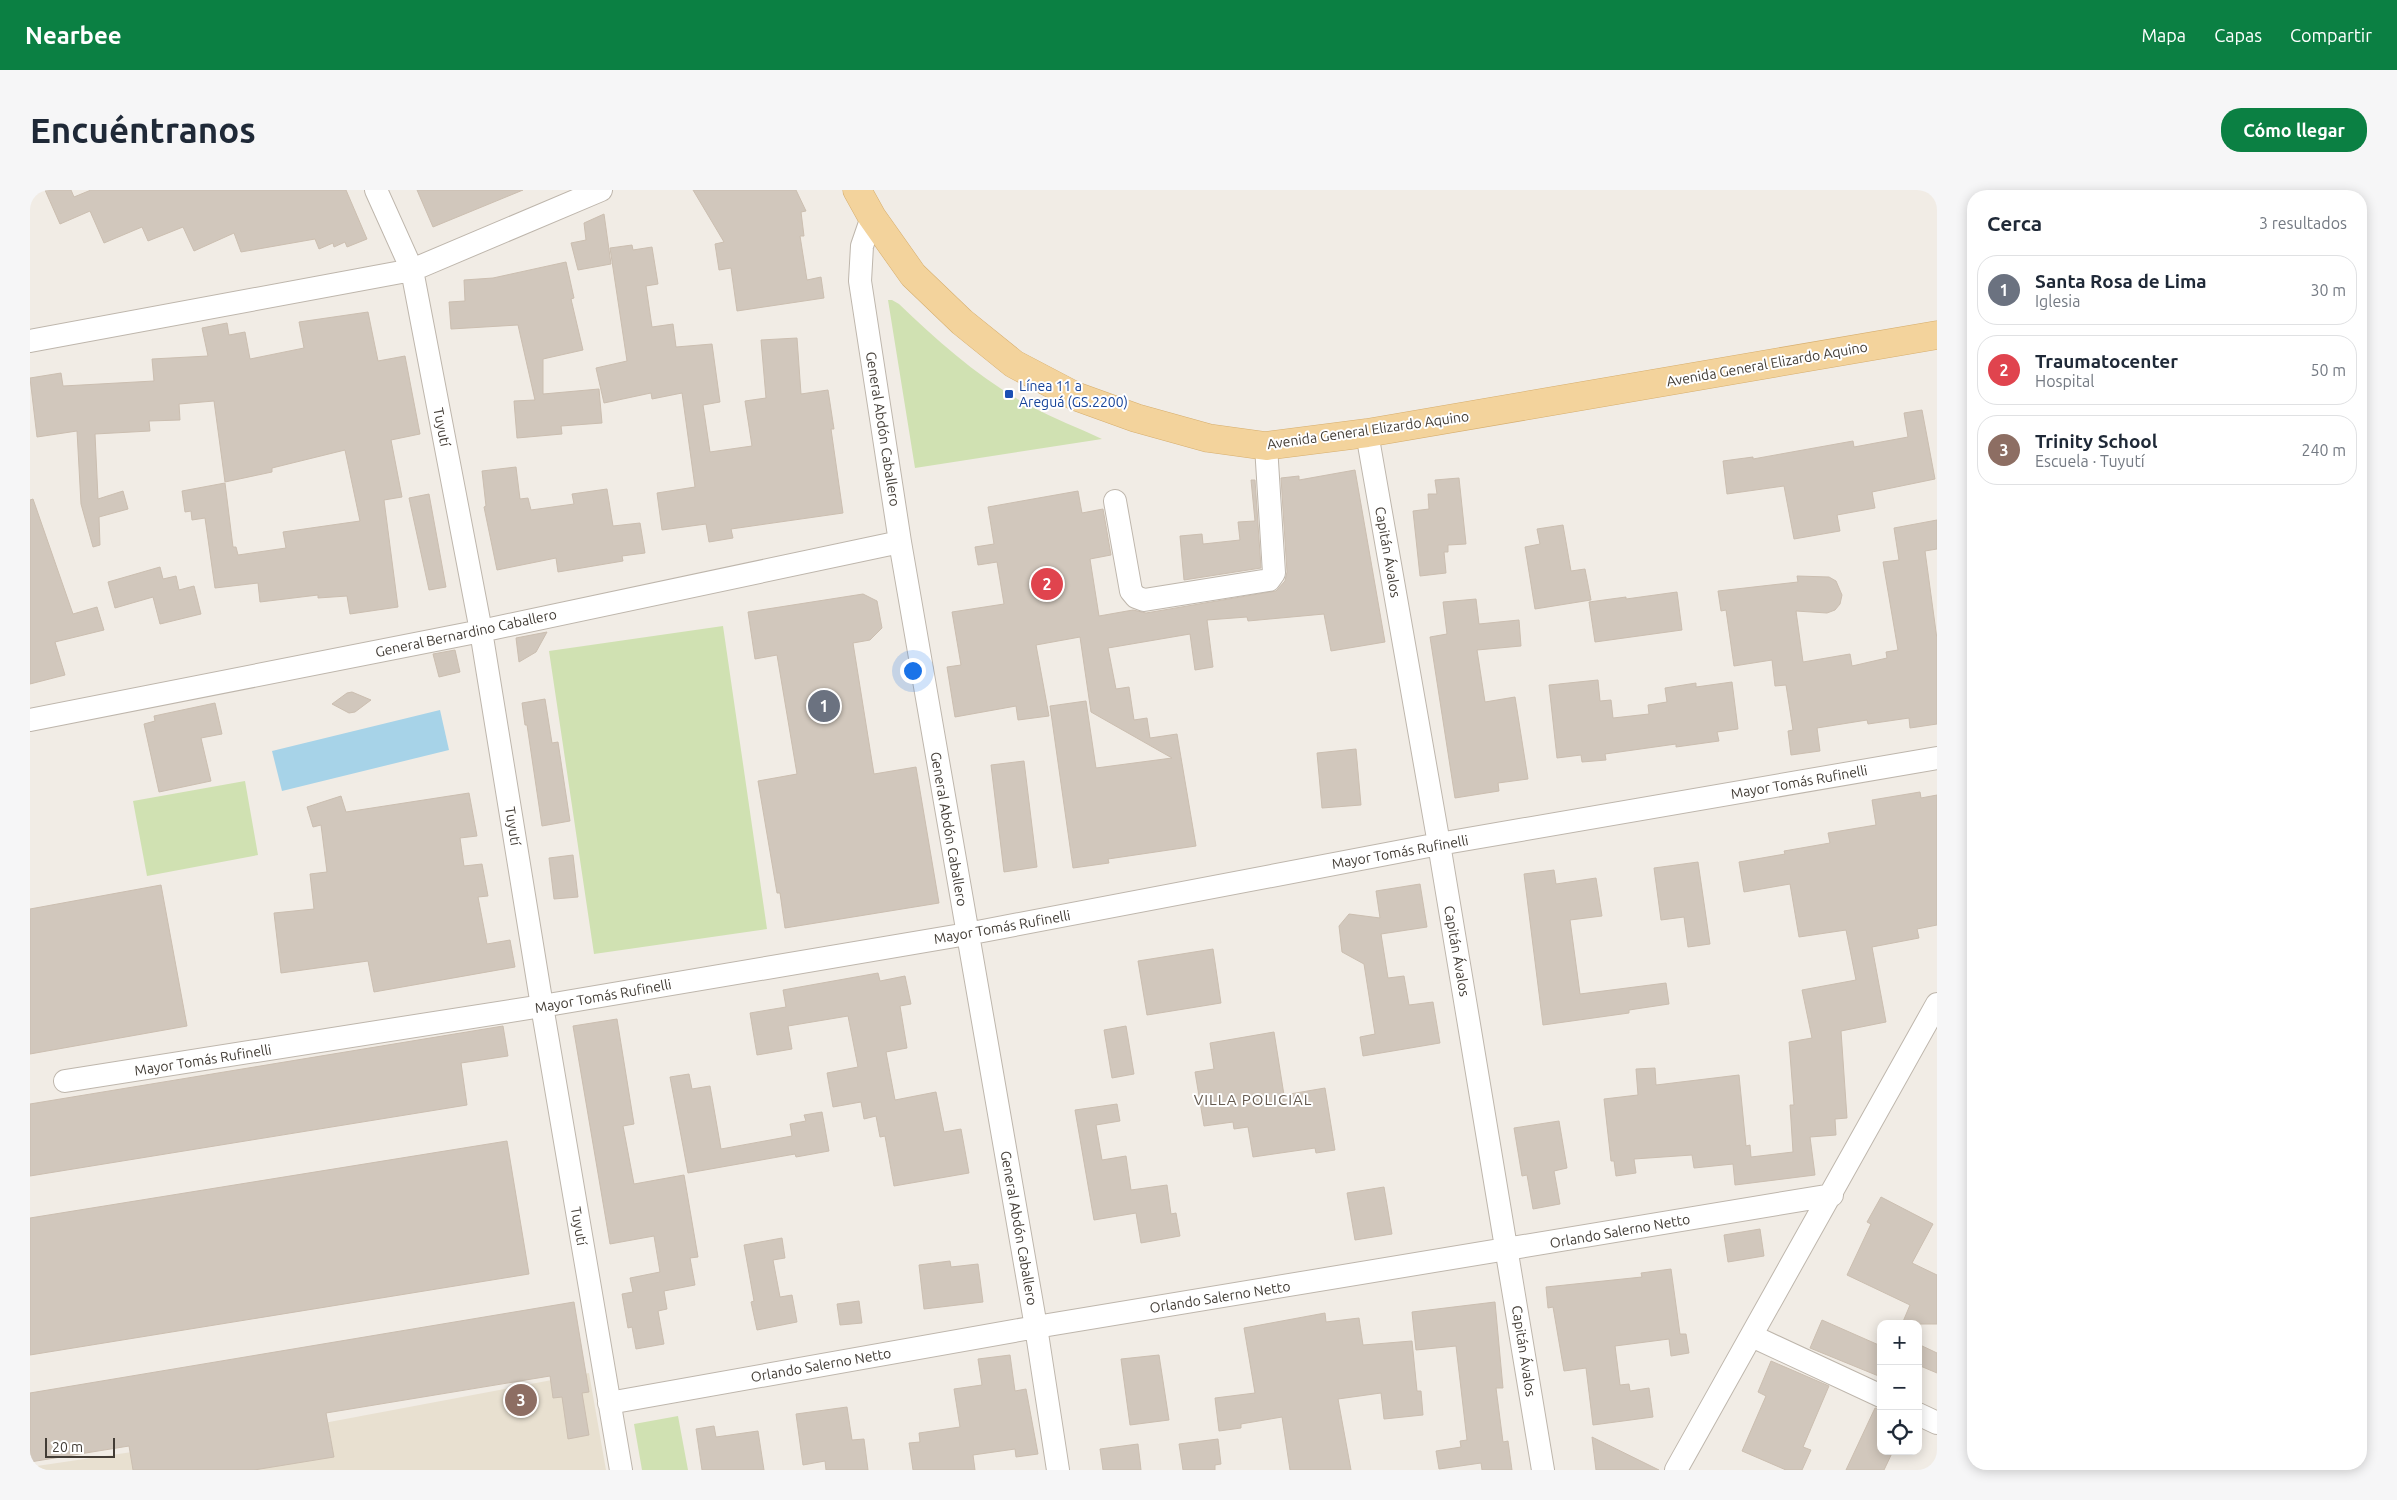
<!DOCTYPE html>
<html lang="es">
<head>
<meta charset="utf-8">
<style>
  body { margin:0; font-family:Ubuntu,sans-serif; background:#f6f6f7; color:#1f2937 }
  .controls { position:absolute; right:15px; bottom:15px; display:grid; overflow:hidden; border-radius:10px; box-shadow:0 2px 12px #0003 }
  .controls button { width:45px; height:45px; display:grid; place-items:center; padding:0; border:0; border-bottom:1px solid #e0e1e3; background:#fff; color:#1f2937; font:25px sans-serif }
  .scale { position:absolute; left:15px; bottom:12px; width:70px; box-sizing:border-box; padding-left:5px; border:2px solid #423c35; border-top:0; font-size:14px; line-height:18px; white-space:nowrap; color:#423c35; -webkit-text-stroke:4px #fff; paint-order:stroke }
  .you { position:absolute; left:882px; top:480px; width:18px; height:18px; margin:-12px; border:4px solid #fff; border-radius:50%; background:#1a73e8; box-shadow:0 0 0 8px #1a73e833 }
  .badge { display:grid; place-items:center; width:32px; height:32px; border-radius:50%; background:#0b8043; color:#fff; font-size:16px; font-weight:700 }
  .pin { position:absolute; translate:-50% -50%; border:2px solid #fff; box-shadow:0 1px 5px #0006 }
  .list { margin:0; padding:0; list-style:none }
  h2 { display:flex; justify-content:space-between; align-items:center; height:65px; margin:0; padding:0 20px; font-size:21px }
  h2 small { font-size:16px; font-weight:400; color:#747a83 }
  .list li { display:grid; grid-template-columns:32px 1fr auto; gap:15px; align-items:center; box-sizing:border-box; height:70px; margin:0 10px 10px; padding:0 10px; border:1px solid #e0e1e3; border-radius:20px }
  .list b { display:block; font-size:19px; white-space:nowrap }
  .list p { margin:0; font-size:16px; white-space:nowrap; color:#747a83 }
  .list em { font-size:16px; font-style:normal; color:#747a83 }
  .icon { flex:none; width:28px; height:28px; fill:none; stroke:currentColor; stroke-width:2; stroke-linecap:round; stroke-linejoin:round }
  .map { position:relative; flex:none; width:1907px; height:1280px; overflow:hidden; border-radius:20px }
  header { display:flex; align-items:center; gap:30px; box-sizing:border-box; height:70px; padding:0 25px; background:#0b8043; color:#fff }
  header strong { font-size:24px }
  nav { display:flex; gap:28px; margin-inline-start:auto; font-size:18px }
  .intro { display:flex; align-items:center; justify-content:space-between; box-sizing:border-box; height:120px; padding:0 30px }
  h1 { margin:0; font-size:35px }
  .button { padding:12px 22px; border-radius:20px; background:#0b8043; color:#fff; font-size:18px; font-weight:700 }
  main { display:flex; gap:30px; padding:0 30px }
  aside { flex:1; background:#fff; border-radius:20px; box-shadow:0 2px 12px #0003 }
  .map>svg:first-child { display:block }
</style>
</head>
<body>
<header>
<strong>Nearbee</strong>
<nav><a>Mapa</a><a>Capas</a><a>Compartir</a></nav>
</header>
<div class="intro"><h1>Encuéntranos</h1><a class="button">Cómo llegar</a></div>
<main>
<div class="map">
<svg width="1907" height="1280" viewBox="0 0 1907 1280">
  <rect width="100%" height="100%" fill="#f1ece5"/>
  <!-- education -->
  <path fill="#e8e0d0" d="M 559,1183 L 576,1280 L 0,1280 L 0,1277 L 278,1236 Z"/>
  <!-- green -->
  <path fill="#d0e1b2" d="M 858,110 L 862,110 L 869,114 C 910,153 952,191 1002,217 C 1025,229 1049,238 1072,249 L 885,278 Z
    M 693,436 L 737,739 L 564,764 L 519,461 Z
    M 215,591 L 228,665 L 117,686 L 103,611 Z
    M 648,1226 L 658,1280 L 612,1280 L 604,1234 Z"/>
  <!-- water -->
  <path fill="#a7d3e8" d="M 410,520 L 419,560 L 252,601 L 242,561 Z"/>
  <!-- building -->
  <path fill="#d1c7bc" stroke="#cbbeb0" d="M 15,0 L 41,0 L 44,7 L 61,0 L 316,0 L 337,49 L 317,57 L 315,52 L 304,57 L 303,53 L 289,59 L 285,49 L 211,62 L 204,43 L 164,61 L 153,37 L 118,51 L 112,37 L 74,53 L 60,21 L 30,34 Z
    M 387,0 L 493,0 L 403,37 Z
    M 663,0 L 766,0 L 776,21 L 771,22 L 774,46 L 770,46 L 777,90 L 791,87 L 794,108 L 707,121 L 701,78 L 689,80 L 685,54 L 694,52 Z
    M 574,24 L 581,74 L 548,80 L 541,53 L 556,50 L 554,33 Z
    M 602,55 L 603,60 L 622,57 L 628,94 L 616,96 L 622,137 L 643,134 L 646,157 L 682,154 L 690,212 L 673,215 L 680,262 L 722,256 L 715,211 L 736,208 L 731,150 L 767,148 L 771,204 L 798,200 L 804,239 L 801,239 L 813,323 L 701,339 L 703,348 L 679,352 L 676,334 L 632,340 L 627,303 L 665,297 L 652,203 L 622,209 L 621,203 L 574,213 L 566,178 L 597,171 L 580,58 Z
    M 536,72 L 544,108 L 541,109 L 553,160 L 513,169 L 513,204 L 569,199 L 572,233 L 531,236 L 532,244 L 487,248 L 484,211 L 505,210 L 488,135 L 421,139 L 419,112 L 435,111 L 434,90 L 463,88 Z
    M 338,122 L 348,171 L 375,166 L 390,244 L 361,250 L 372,307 L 354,310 L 368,417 L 320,424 L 317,406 L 288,408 L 288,405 L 230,412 L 228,393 L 185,398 L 175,328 L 162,330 L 161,321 L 155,322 L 152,301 L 195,293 L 203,357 L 206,357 L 208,365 L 256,358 L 253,342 L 330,331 L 315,260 L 242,278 L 242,282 L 195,292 L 184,211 L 149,214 L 150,230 L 119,231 L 120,241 L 65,244 L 68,309 L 93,301 L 98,319 L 69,327 L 70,355 L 63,357 L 51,314 L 47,241 L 7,247 L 0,188 L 31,183 L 33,196 L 124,191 L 122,169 L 178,166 L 172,138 L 197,133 L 199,145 L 215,142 L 220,169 L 274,158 L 269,132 Z
    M 1892,220 L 1905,289 L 1842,302 L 1845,318 L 1807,325 L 1810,341 L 1764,349 L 1754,296 L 1697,304 L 1693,271 L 1723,267 L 1723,269 L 1823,251 L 1824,257 L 1878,247 L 1874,223 Z
    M 486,277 L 490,309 L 498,308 L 501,320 L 544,314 L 542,304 L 577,299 L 583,336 L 610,333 L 615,363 L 592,366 L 593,371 L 528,382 L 526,368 L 467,380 L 454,317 L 456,316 L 452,281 Z
    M 1325,280 L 1355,452 L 1301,461 L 1294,424 L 1218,431 L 1217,427 L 1177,430 L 1183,477 L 1165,480 L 1160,444 L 1078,458 L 1086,499 L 1099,497 L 1104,530 L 1117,528 L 1120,548 L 1147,544 L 1166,656 L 1078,669 L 1079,673 L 1043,678 L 1020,516 L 1056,511 L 1066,578 L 1142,568 L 1061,522 L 1050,447 L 1006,455 L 1019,526 L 988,530 L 986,516 L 925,527 L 917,477 L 931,475 L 922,422 L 974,414 L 967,372 L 948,375 L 945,357 L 964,354 L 958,317 L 1048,301 L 1052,323 L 1073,319 L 1081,365 L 1060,369 L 1069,426 L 1103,420 L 1116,423 L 1246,401 L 1255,391 L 1257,382 L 1251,288 L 1269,286 L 1269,290 Z
    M 1429,288 L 1436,354 L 1418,355 L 1418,362 L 1414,362 L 1416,383 L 1390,386 L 1383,321 L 1399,319 L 1398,304 L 1407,304 L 1405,290 Z
    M 1221,290 L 1225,290 L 1231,378 L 1154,390 L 1150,346 L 1172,344 L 1173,354 L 1210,350 L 1208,332 L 1225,331 Z
    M 399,304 L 416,397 L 399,400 L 379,308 Z
    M 3,309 L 43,424 L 67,417 L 74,440 L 25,452 L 35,485 L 0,494 L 0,310 Z
    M 1907,330 L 1907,359 L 1895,361 L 1907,449 L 1907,534 L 1880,538 L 1879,528 L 1838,534 L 1837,530 L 1787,538 L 1790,561 L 1761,565 L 1758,541 L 1763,540 L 1756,495 L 1745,496 L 1742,470 L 1704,476 L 1696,420 L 1691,421 L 1688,401 L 1768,392 L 1767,386 L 1799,387 L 1806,391 L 1812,405 L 1810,414 L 1805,420 L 1797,423 L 1766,421 L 1773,472 L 1820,464 L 1822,476 L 1857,468 L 1856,462 L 1868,460 L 1853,372 L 1869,370 L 1864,338 Z
    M 1533,335 L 1541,381 L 1555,379 L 1561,410 L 1505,419 L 1495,357 L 1510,354 L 1507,339 Z
    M 130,377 L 133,389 L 146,386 L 149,400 L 164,396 L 171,424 L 130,434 L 123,407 L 85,418 L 78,392 Z
    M 1647,402 L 1652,440 L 1565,452 L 1559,412 L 1596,407 L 1596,409 Z
    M 833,404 L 847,411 L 852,438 L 840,450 L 823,453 L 844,584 L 886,577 L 909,713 L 755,738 L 750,703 L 747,703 L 728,591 L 767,584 L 747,465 L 725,469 L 718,422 Z
    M 1446,409 L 1449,434 L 1489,430 L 1491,456 L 1447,460 L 1455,512 L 1485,507 L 1498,589 L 1468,593 L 1469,601 L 1425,608 L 1400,447 L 1417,444 L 1413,412 Z
    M 517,442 L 506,462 L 489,472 L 486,448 Z
    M 425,460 L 430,482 L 409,487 L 403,464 Z
    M 1568,490 L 1570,511 L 1581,510 L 1583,528 L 1619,524 L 1618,515 L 1637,512 L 1635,498 L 1666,493 L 1666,497 L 1702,492 L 1708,539 L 1687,542 L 1689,551 L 1646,557 L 1646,554 L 1575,564 L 1576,570 L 1552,572 L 1551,565 L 1527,568 L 1519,495 Z
    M 322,502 L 341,510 L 325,522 L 319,523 L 302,514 L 317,503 Z
    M 515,509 L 522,553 L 528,552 L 540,631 L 512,636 L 497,535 L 495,535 L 492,513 Z
    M 185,513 L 192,544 L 171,548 L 181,591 L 129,602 L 114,534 L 125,531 L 124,526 Z
    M 1326,559 L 1331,615 L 1292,618 L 1287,563 Z
    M 994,571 L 1007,677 L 974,682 L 961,575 Z
    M 1890,602 L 1891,608 L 1907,605 L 1907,735 L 1887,739 L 1889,748 L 1842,757 L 1856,832 L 1811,841 L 1817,928 L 1805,929 L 1806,945 L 1780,947 L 1785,985 L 1705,995 L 1703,974 L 1664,978 L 1662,965 L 1604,969 L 1606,983 L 1586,986 L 1584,971 L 1581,971 L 1574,909 L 1608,905 L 1606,879 L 1625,878 L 1626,895 L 1709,885 L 1716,956 L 1720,955 L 1721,967 L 1763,962 L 1760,915 L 1764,915 L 1759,852 L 1782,848 L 1772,800 L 1826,790 L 1816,740 L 1769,747 L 1760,694 L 1714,702 L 1709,672 L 1755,664 L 1754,661 L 1800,653 L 1798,643 L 1846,635 L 1842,610 Z
    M 439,603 L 447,646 L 430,648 L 434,676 L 452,674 L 458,706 L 448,707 L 457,754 L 480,750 L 485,777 L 344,802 L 338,771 L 251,783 L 244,723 L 284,719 L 280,684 L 297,682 L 291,635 L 283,637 L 277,617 L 311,606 L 316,622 Z
    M 543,665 L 548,707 L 524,709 L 519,668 Z
    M 1668,672 L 1680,754 L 1658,757 L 1654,727 L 1631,730 L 1624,678 Z
    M 1524,680 L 1526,694 L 1566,688 L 1572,726 L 1540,730 L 1550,804 L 1636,793 L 1639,814 L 1599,820 L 1599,823 L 1513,835 L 1494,684 Z
    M 1390,694 L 1397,737 L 1351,744 L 1358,788 L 1374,786 L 1379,815 L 1403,812 L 1410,853 L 1333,866 L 1330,847 L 1345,844 L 1334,774 L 1312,762 L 1309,736 L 1319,724 L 1350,728 L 1346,701 Z
    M 131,695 L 157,836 L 0,864 L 0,719 Z
    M 1183,759 L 1191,813 L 1117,825 L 1108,771 Z
    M 848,783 L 850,791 L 875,786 L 881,814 L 870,816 L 877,858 L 856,862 L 865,910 L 906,902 L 914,942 L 931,939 L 939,983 L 864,996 L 855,946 L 850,947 L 846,926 L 834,929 L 831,912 L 803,917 L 797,883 L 828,877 L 818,826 L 758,836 L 762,859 L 727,865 L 720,823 L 756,817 L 753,800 Z
    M 587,829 L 604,934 L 593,936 L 604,994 L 654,985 L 668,1067 L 660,1068 L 665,1095 L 634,1101 L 637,1119 L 628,1121 L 634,1154 L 606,1159 L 602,1137 L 598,1138 L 592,1104 L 603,1102 L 600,1088 L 630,1082 L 624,1046 L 580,1054 L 543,836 Z
    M 473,836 L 478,866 L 431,873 L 437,915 L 0,986 L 0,914 Z
    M 1096,836 L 1104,884 L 1082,888 L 1074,840 Z
    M 1244,842 L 1254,905 L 1295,898 L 1305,960 L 1286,963 L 1285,958 L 1223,967 L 1218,937 L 1204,939 L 1203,932 L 1174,936 L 1165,882 L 1184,879 L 1180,853 Z
    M 659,884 L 662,899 L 680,896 L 691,959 L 762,946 L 760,934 L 776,931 L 774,925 L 792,922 L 799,961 L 766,967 L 765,964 L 658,983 L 640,887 Z
    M 1087,914 L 1090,931 L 1066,935 L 1072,970 L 1096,966 L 1101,1000 L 1137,995 L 1141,1024 L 1146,1023 L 1150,1046 L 1111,1053 L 1106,1023 L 1064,1030 L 1045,920 Z
    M 1529,931 L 1537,978 L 1524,981 L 1530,1014 L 1503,1019 L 1497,985 L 1492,986 L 1484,938 Z
    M 477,951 L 499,1084 L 0,1165 L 0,1028 Z
    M 1354,997 L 1362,1044 L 1325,1050 L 1317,1003 Z
    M 1851,1007 L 1903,1034 L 1882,1073 L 1907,1085 L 1907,1134 L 1872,1134 L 1880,1115 L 1817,1085 L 1841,1034 L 1837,1032 Z
    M 1730,1039 L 1734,1066 L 1698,1072 L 1694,1045 Z
    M 752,1048 L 755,1068 L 743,1070 L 750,1107 L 762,1105 L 767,1132 L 727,1140 L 721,1112 L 724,1111 L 714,1055 Z
    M 920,1071 L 921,1077 L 948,1074 L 953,1112 L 894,1119 L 889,1075 Z
    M 1641,1079 L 1650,1144 L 1656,1144 L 1659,1163 L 1641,1166 L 1639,1149 L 1585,1156 L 1590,1195 L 1599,1194 L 1600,1201 L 1619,1198 L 1623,1227 L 1563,1235 L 1556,1178 L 1534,1181 L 1523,1117 L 1518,1118 L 1516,1097 L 1612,1087 L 1611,1083 Z
    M 829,1111 L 832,1133 L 810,1135 L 807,1114 Z
    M 544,1112 L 559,1202 L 552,1203 L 559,1245 L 538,1249 L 532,1207 L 523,1208 L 520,1186 L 296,1223 L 304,1267 L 224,1280 L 103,1280 L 99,1256 L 0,1272 L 0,1203 Z
    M 1465,1112 L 1473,1198 L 1466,1198 L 1473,1252 L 1478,1251 L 1482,1280 L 1452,1280 L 1451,1273 L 1409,1279 L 1406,1261 L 1431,1257 L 1430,1251 L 1437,1250 L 1426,1156 L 1386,1160 L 1382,1122 Z
    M 1295,1123 L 1296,1132 L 1329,1128 L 1333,1155 L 1382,1151 L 1387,1201 L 1391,1201 L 1393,1225 L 1354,1229 L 1351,1203 L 1308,1209 L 1321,1280 L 1260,1280 L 1252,1227 L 1211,1234 L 1211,1238 L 1189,1241 L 1185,1208 L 1225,1203 L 1214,1138 Z
    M 1792,1130 L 1851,1156 L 1851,1187 L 1780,1158 Z
    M 1888,1154 L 1907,1163 L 1907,1183 L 1888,1175 Z
    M 980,1165 L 985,1201 L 996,1199 L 1008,1264 L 986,1267 L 985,1259 L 943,1265 L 945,1280 L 883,1280 L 879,1253 L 890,1252 L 889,1243 L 930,1237 L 924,1199 L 952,1195 L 948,1169 Z
    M 1129,1165 L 1139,1230 L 1100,1235 L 1091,1169 Z
    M 1741,1171 L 1799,1196 L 1773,1257 L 1781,1260 L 1772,1280 L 1756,1280 L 1712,1261 L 1736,1206 L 1728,1202 Z
    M 817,1217 L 822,1250 L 834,1249 L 838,1280 L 796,1280 L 795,1271 L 773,1275 L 766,1224 Z
    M 1845,1218 L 1851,1219 L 1851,1261 L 1863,1261 L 1854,1280 L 1816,1280 Z
    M 684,1236 L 686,1247 L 728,1241 L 734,1280 L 672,1280 L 666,1239 Z
    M 1562,1247 L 1629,1280 L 1566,1280 Z
    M 1188,1249 L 1191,1274 L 1185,1275 L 1185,1280 L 1153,1280 L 1149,1254 Z
    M 1108,1254 L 1111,1280 L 1073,1280 L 1070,1259 Z"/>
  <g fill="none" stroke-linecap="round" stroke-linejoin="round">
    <!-- minor casing -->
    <g stroke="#beb6ac" stroke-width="24">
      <path id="minor" d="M 346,0 L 382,80 L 451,441 L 512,816 L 591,1280
        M 842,27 L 832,56 L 830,91 L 870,352 L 1006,1137 L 1028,1280
        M 0,151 L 382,80 L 571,0
        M 1337,243 L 1409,654 L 1513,1280
        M 1085,311 L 1101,401 L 1106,407 L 1114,410 L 1239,390 L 1244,383 L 1236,256
        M 0,530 L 451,441 L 870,352
        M 35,891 L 512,816 L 937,744 L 1409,654 L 1907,568
        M 1722,1146 L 1851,1206
        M 579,1213 L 1006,1137 L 1802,1005
        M 1888,1224 L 1907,1233
        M 1646,1280 L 1907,814"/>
    </g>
    <!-- primary casing -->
    <g stroke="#d6ae6e" stroke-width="29">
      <path id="primary" d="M 827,0 L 842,27 L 883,85 L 932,132 L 984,174 L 1045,206 L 1106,228 L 1178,248 L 1236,256 L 1337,243 L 1907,145"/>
    </g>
    <!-- minor -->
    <use href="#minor" stroke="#fff" stroke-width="22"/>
    <!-- primary -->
    <use href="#primary" stroke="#f3d39c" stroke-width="28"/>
  </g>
  <!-- markers -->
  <rect fill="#1a4fb4" stroke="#fff" stroke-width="2" x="974" y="199" width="10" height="10" rx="2.5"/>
  <g text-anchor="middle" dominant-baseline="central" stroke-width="4" stroke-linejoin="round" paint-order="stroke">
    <!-- street labels -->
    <g font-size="14" fill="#423c35" stroke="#fff">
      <text transform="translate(1737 174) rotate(-10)">Avenida General Elizardo Aquino</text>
      <text transform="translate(412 237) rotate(79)">Tuyutí</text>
      <text transform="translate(853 239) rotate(81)">General Abdón Caballero</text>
      <text transform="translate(1338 240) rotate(-8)">Avenida General Elizardo Aquino</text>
      <text transform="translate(1358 362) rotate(80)">Capitán Ávalos</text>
      <text transform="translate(436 443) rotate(-12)">General Bernardino Caballero</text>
      <text transform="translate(1769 592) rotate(-10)">Mayor Tomás Rufinelli</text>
      <text transform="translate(483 636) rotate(81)">Tuyutí</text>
      <text transform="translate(919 639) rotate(80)">General Abdón Caballero</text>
      <text transform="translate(1370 662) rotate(-10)">Mayor Tomás Rufinelli</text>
      <text transform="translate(972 737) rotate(-10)">Mayor Tomás Rufinelli</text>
      <text transform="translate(1427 761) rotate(80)">Capitán Ávalos</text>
      <text transform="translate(573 806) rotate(-10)">Mayor Tomás Rufinelli</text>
      <text transform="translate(173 870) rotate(-9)">Mayor Tomás Rufinelli</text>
      <text transform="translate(549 1036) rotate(80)">Tuyutí</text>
      <text transform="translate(989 1038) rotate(80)">General Abdón Caballero</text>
      <text transform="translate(1590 1041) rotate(-10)">Orlando Salerno Netto</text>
      <text transform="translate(1190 1107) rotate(-9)">Orlando Salerno Netto</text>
      <text transform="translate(1494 1161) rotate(81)">Capitán Ávalos</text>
      <text transform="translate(791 1175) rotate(-10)">Orlando Salerno Netto</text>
    </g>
    <!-- transit labels -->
    <g font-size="14" fill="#164399" stroke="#fff" text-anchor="start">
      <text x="989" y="196">Línea 11 a<tspan x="989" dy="16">Areguá (GS.2200)</tspan></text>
    </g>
    <!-- neighbourhood labels -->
    <g font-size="15" letter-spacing="1" fill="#64594e" stroke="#fff">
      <text x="1223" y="909">VILLA POLICIAL</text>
    </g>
  </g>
</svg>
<div class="controls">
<button>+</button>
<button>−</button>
<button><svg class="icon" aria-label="locate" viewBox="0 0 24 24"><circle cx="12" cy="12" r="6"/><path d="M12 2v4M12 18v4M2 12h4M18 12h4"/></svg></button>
</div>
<div class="scale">20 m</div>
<div class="you"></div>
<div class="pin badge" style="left:794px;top:516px;background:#6b7280">1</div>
<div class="pin badge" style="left:1017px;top:394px;background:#e0444e">2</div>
<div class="pin badge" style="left:491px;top:1210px;background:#8d6e63">3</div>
</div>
<aside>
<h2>Cerca<small>3 resultados</small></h2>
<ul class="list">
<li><span class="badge" style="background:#6b7280">1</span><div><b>Santa Rosa de Lima</b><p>Iglesia</p></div><em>30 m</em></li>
<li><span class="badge" style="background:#e0444e">2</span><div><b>Traumatocenter</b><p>Hospital</p></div><em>50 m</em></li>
<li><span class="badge" style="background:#8d6e63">3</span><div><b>Trinity School</b><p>Escuela · Tuyutí</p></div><em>240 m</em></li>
</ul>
</aside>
</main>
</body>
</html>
